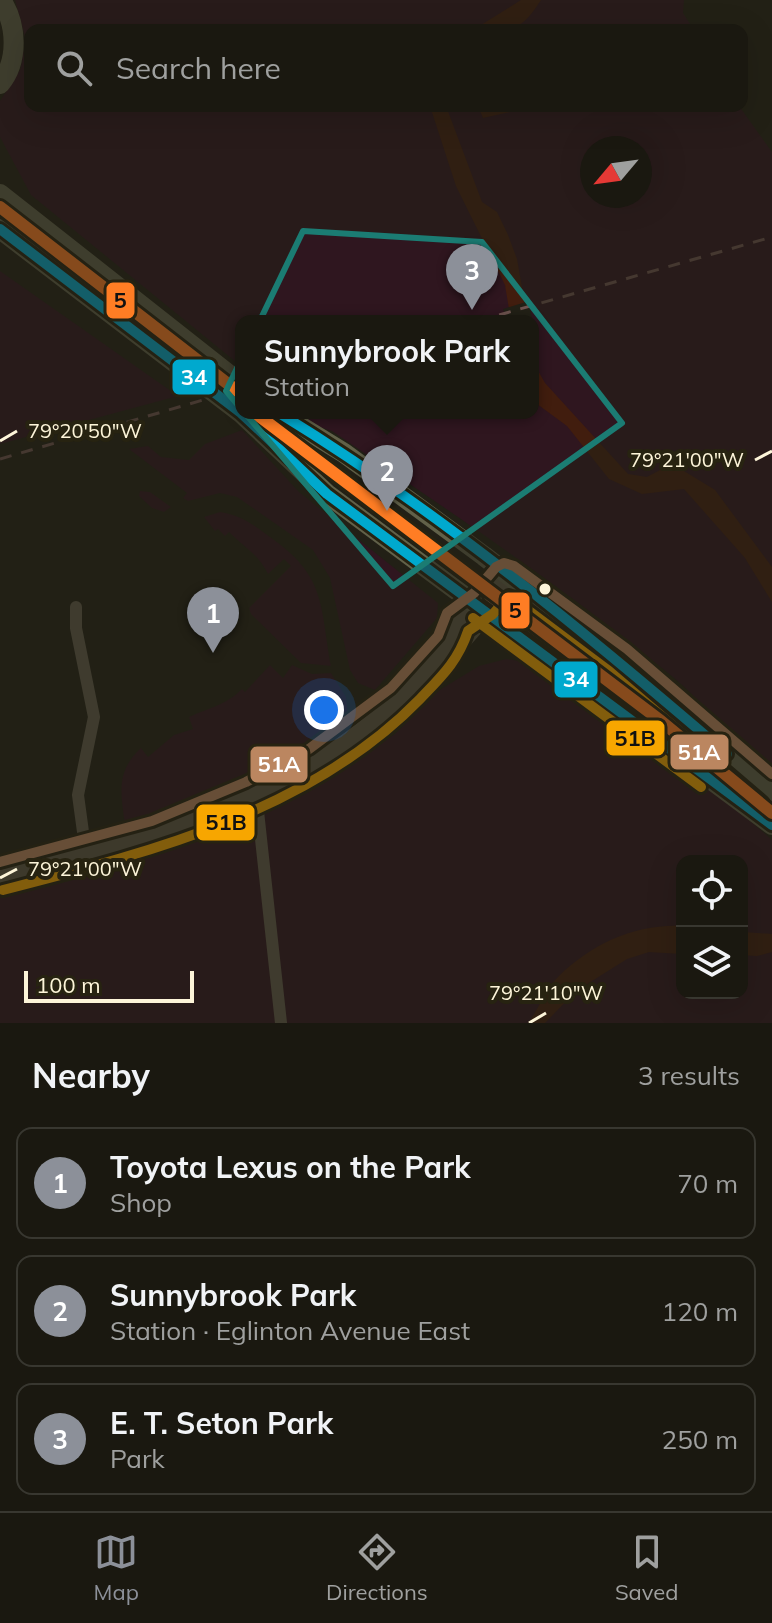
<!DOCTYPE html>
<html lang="en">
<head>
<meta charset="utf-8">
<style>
  body { margin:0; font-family:Mulish,sans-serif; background:#232119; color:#f1f3f6 }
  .controls { position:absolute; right:24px; bottom:24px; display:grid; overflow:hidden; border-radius:16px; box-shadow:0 8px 32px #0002 }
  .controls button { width:72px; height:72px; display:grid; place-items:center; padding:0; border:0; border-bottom:2px solid #383730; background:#1a1810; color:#f1f3f6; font:40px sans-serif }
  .compass { position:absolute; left:580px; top:136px; width:72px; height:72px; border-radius:50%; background:#1a1810; box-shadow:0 8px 32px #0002; rotate:241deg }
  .scale { position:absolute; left:24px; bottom:20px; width:170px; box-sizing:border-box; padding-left:8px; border:4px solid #fdf5d9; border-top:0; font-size:22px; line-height:28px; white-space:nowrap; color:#fdf5d9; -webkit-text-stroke:6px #272311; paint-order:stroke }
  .you { position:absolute; left:324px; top:710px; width:28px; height:28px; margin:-20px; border:6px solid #fff; border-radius:50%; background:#1a73e8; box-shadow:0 0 0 12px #1a73e833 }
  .badge { display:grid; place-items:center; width:52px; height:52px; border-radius:50%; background:#8c9099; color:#fff; font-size:26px; font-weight:700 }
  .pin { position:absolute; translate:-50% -66px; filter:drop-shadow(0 2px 4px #0008) }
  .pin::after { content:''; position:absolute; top:42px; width:28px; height:24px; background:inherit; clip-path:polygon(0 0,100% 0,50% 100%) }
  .popup { position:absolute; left:235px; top:315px; width:304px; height:104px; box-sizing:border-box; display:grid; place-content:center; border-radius:16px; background:#1a1810; filter:drop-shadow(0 2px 6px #0005); font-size:26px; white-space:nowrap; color:#9fa09f }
  .popup b { font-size:30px; color:#f1f3f6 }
  .popup::after { content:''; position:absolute; left:50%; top:100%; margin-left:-16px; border:16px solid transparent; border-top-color:#1a1810 }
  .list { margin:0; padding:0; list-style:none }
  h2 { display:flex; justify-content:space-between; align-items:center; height:104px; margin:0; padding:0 32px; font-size:34px }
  h2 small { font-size:26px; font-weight:400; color:#9fa09f }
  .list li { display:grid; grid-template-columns:52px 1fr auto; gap:24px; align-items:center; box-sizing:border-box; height:112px; margin:0 16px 16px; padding:0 16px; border:2px solid #383730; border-radius:16px }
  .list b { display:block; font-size:30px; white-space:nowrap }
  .list p { margin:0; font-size:26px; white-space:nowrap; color:#9fa09f }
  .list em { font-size:26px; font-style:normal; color:#9fa09f }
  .icon { flex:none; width:44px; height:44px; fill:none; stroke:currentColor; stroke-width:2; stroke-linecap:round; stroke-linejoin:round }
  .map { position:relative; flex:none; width:772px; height:1023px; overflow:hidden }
  .search { position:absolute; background:#1a1810; box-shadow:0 8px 32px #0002; left:24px; right:24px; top:24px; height:88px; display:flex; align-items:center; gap:20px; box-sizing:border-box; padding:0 28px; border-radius:16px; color:#9fa09f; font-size:30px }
  .sheet { height:488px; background:#1a1810 }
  nav { display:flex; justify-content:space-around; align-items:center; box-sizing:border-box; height:112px; border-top:2px solid #383730; background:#1a1810; font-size:22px; color:#9fa09f }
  nav a { display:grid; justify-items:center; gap:4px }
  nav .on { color:#8c9099 }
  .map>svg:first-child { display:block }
</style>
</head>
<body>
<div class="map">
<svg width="772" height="1023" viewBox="0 0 772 1023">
  <rect width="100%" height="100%" fill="#222016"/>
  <!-- green -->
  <path fill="#2f161f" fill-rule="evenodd" d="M 15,0 L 684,0 L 683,13 L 694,30 L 30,30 L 30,106 L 739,106 L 772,152 L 772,776 C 736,746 709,707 673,677 C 565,588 448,510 332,431 L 313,425 L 299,413 L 533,413 L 533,321 L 241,321 L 241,366 L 31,195 L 0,137 L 0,101 L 20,70 L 26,41 ZM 592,148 L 640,148 L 640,196 L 592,196 Z
    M 0,205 L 221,377 L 215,384 L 0,218 Z
    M 0,271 L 178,396 L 0,444 Z
    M 242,430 L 299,492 L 438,603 L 437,618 L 375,690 L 358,683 L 350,670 L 330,578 L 313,550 L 237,497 L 220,493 L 188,501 L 183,498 L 187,493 L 129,449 L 148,446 L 161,457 L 189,460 L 205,444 Z
    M 140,491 L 150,492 L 171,507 L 164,512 L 152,508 L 139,496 Z
    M 220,512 C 241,515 254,525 270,537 C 326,576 320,604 331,666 L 301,663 L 251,614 L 249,608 L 291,566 L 284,559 L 268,574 C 258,554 246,549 229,532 L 225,536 L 218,529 L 215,531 L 204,517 Z
    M 525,608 L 730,766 L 723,774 L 518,618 Z
    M 506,659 L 519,661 L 732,805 L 772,840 L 772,1023 L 0,1023 L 0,895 L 149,856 L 232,827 L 292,800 L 395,734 L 438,691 L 479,666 ZM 682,861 L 742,861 L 742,993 L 682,993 Z
    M 270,665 L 283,678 L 292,665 L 312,674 L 331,673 L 346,697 L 348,716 C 288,774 203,799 125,826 C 121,794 115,772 141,748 L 148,757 L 174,735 L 193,729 L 189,717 C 211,707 226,705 242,689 L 245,692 Z"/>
  <!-- water -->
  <path fill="#411d0e" d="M 521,0 L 541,0 C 519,34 512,30 473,30 Z
    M 430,106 L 446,106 L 482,202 L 497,212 L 508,235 L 517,259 L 528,321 L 511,321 L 505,285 L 456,186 Z
    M 478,106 L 537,106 L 483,118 Z
    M 533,362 L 545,383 L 628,474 L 647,477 L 662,469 L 679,468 L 715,490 L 772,567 L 772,602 L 745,558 L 684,489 L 642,494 L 609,479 L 567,426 L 533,401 Z
    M 682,926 L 682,954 L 649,952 L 627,959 L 576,991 L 545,1023 L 528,1023 C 539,1009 546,988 559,976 C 592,944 635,924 682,926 Z
    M 742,932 L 772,934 L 772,952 L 757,956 L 742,955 Z"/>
  <!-- pier -->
  <path fill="#222016" d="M 529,301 L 532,319 L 507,321 L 503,309 Z"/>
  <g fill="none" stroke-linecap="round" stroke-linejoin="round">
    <!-- street -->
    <path stroke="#625c4c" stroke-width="12" d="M 76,607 L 76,628 L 94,717 L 78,795 L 86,854
      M 256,793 L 281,1023"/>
    <!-- secondary -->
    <path stroke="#5e5746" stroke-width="18" d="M 452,641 L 463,640 L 477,624 L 481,607
      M 0,876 C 45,864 92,855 137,841 C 164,833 190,821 217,810 C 314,769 386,727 452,641 C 450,616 470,617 484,603 C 492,595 499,586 506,577"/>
    <!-- primary -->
    <path stroke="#616149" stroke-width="20" d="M 0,84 C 19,61 17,24 1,0
      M 0,194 L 241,384
      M 0,229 L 241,413 L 327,494 L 772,825
      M 279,413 L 344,453 L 484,556 L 618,660 L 772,792"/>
    <!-- rail -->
    <path stroke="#6f5450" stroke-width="3" stroke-dasharray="12 10" stroke-linecap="butt" d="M 478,321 L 772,237
      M 0,459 L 241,389"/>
    <!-- bus-1 casing -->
    <g stroke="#272311" stroke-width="16">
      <path id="bus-1" d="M 0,229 L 241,413 L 327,494 L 772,825
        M 279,413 C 439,511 585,632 727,754"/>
    </g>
    <!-- bus-2 casing -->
    <g stroke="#272311" stroke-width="16">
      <path id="bus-2" d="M 473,618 L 701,787
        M 3,890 C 150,852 310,812 420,699 C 442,676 458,661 468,631 L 493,614 L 509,596 L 609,671 L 763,803"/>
    </g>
    <!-- bus-3 casing -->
    <g stroke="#272311" stroke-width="16">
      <path id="bus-3" d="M 489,596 L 717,765
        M 0,862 L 152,821 L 246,782 L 309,749 L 391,688 L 438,636 L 447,613 L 474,593 L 496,567 L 504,563 L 514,566 L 627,649 L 772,774"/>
    </g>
    <!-- bus-1 -->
    <use href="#bus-1" stroke="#00a9ce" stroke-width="10"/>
    <!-- bus-2 -->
    <use href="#bus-2" stroke="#f7a600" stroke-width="10"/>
    <!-- bus-3 -->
    <use href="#bus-3" stroke="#bb8660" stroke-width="10"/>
    <!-- rail-1 casing -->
    <g stroke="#272311" stroke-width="18">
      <path id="rail-1" d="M 0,207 L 241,394
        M 255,413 L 661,721 L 772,813"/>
    </g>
    <!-- rail-1 -->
    <use href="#rail-1" stroke="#ff7d24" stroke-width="12"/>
  </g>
  <!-- marked area -->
  <path d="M0 0H772V1023H0ZM 303,231 L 482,242 L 622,423 L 393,586 L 226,391 Z" fill="#222016" fill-opacity=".55" fill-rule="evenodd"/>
  <path fill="none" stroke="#1b7c73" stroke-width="6" stroke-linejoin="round" d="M 303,231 L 482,242 L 622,423 L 393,586 L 226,391 Z"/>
  <!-- ticks -->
  <path fill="none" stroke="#fdf5d9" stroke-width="3" d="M 0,441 L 17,431M 755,460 L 772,451M 0,878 L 17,869M 529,1023 L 546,1013"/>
  <!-- markers -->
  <circle fill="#fdf5d9" stroke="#272311" stroke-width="3" cx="545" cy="589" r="7"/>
  <g font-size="20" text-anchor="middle" fill="#fdf5d9" stroke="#272311" stroke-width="8" stroke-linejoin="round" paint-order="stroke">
    <text x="85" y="438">79°20'50"W</text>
    <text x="687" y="467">79°21'00"W</text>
    <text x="85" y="876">79°21'00"W</text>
    <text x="546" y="1000">79°21'10"W</text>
  </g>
  <g stroke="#272311" stroke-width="3">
    <rect x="105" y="281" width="31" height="39" rx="8" fill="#ff7d24"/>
    <rect x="171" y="358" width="46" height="38" rx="8" fill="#00a9ce"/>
    <rect x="500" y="591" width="31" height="39" rx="8" fill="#ff7d24"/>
    <rect x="553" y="660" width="46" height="39" rx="8" fill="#00a9ce"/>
    <rect x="605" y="719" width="61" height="38" rx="8" fill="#f7a600"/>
    <rect x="669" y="733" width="61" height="38" rx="8" fill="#bb8660"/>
    <rect x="249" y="745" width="60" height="39" rx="8" fill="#bb8660"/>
    <rect x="195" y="803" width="61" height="39" rx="8" fill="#f7a600"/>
  </g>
  <g font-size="22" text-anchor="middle" font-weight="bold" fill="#fff">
    <text x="194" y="385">34</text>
    <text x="576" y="687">34</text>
    <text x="699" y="760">51A</text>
    <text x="279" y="772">51A</text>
  </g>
  <g font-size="22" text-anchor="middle" font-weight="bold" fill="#111">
    <text x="120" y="308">5</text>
    <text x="515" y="618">5</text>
    <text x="635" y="746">51B</text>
    <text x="226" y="830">51B</text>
  </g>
</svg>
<div class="controls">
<button><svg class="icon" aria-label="locate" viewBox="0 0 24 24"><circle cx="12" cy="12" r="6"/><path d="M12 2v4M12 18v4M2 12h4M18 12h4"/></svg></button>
<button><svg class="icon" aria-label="layers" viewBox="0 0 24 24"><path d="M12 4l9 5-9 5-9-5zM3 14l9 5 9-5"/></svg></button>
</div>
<svg class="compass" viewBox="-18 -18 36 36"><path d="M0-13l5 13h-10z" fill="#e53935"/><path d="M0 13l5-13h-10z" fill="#9fa09f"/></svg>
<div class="scale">100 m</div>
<div class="you"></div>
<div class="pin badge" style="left:213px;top:653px">1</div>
<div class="pin badge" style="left:387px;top:511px">2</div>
<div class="popup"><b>Sunnybrook Park</b>Station</div>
<div class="pin badge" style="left:472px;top:310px">3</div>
<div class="search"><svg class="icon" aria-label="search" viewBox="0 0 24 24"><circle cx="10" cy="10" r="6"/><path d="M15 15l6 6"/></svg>Search here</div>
</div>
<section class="sheet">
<h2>Nearby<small>3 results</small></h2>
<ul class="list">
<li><span class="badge">1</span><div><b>Toyota Lexus on the Park</b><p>Shop</p></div><em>70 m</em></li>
<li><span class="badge">2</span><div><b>Sunnybrook Park</b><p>Station · Eglinton Avenue East</p></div><em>120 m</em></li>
<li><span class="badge">3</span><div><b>E. T. Seton Park</b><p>Park</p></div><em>250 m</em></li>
</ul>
</section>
<nav>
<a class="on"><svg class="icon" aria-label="map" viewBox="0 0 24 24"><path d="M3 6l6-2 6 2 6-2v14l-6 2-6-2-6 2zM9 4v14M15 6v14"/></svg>Map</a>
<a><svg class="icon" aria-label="directions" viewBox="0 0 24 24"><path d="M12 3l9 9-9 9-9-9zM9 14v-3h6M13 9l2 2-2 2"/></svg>Directions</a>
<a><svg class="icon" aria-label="saved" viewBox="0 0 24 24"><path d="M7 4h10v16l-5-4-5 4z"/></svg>Saved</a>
</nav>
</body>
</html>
